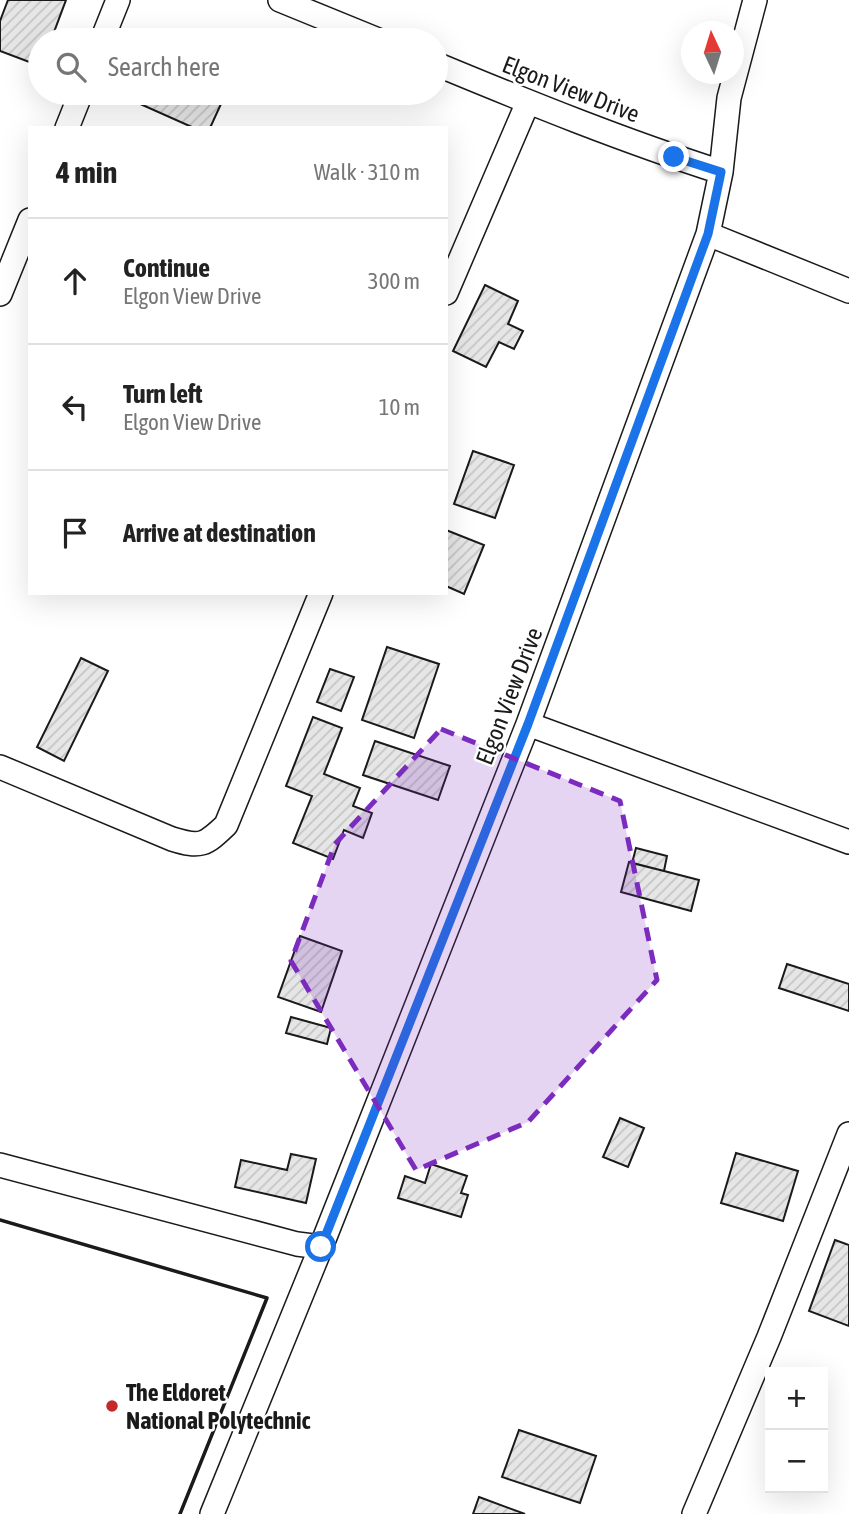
<!DOCTYPE html>
<html lang="en">
<head>
<meta charset="utf-8">
<style>
  body { margin:0; font-family:"Asap Condensed",sans-serif; background:#f2f2f2; color:#222 }
  .controls { position:absolute; right:21px; bottom:21px; display:grid; overflow:hidden; border-radius:0px; box-shadow:0 7px 28px #0002 }
  .controls button { width:63px; height:63px; display:grid; place-items:center; padding:0; border:0; border-bottom:2px solid #e0e0e0; background:#fff; color:#222; font:35px sans-serif }
  .compass { position:absolute; left:681px; top:21px; width:63px; height:63px; border-radius:50%; background:#fff; box-shadow:0 7px 28px #0002; rotate:356deg }
  .stop { position:absolute; width:21px; height:21px; margin:-16px; border:5px solid #1a73e8; border-radius:50%; background:#fff }
  .stop.end { background:#1a73e8; border-color:#fff; box-shadow:0 2px 7px #0008 }
  .list { margin:0; padding:0; list-style:none }
  h2 { display:flex; justify-content:space-between; align-items:center; height:91px; margin:0; padding:0 28px; font-size:30px }
  h2 small { font-size:23px; font-weight:400; color:#767676 }
  .list li { display:grid; grid-template-columns:46px 1fr auto; gap:21px; align-items:center; box-sizing:border-box; height:126px; padding:0 28px; border-top:2px solid #e0e0e0 }
  .list b { display:block; font-size:26px; white-space:nowrap }
  .list p { margin:0; font-size:23px; white-space:nowrap; color:#767676 }
  .list em { font-size:23px; font-style:normal; color:#767676 }
  .icon { flex:none; width:38px; height:38px; fill:none; stroke:currentColor; stroke-width:2; stroke-linecap:round; stroke-linejoin:round }
  .map { position:relative; flex:none; width:849px; height:1514px; overflow:hidden }
  .search { position:absolute; background:#fff; box-shadow:0 7px 28px #0002; left:28px; top:28px; width:420px; height:77px; display:flex; align-items:center; gap:18px; box-sizing:border-box; padding:0 24px; border-radius:38px; color:#767676; font-size:26px }
  .panel { position:absolute; background:#fff; box-shadow:0 7px 28px #0002; left:28px; top:126px; width:420px; height:469px; border-radius:0px }
  .map>svg:first-child { display:block }
</style>
</head>
<body>
<div class="map">
<svg width="849" height="1514" viewBox="0 0 849 1514">
  <defs>
    <pattern id="building-hatch" width="6" height="6" patternUnits="userSpaceOnUse" patternTransform="scale(1.75)"><rect width="6" height="6" fill="#e6e6e6"/><path d="M-1 1l2-2M0 6l6-6M5 7l2-2" fill="none" stroke="#c5c5c5"/></pattern>
  </defs>
  <rect width="100%" height="100%" fill="#fff"/>
  <!-- building -->
  <path fill="url(#building-hatch)" stroke="#1a1a1a" stroke-width="2" d="M 8,0 L 66,0 L 51,40 L 40,40 L 40,66 L 0,51 L 0,21 Z
    M 121,93 L 226,93 L 210,128 L 194,128 L 120,95 Z
    M 485,285 L 518,301 L 508,324 L 523,331 L 514,349 L 499,342 L 486,367 L 453,351 Z
    M 473,451 L 514,465 L 495,518 L 454,504 Z
    M 446,530 L 484,545 L 464,594 L 446,586 Z
    M 387,647 L 439,664 L 414,738 L 362,720 Z
    M 81,658 L 108,671 L 64,761 L 37,747 Z
    M 330,669 L 354,677 L 341,711 L 317,702 Z
    M 313,717 L 342,728 L 324,774 L 360,788 L 353,806 L 372,813 L 363,838 L 344,830 L 333,859 L 293,843 L 312,796 L 286,786 Z
    M 375,741 L 450,766 L 438,800 L 363,775 Z
    M 636,848 L 667,856 L 664,871 L 632,863 Z
    M 629,862 L 699,880 L 691,911 L 621,892 Z
    M 300,936 L 342,951 L 321,1012 L 278,997 Z
    M 787,964 L 849,984 L 849,1011 L 779,988 Z
    M 291,1017 L 331,1028 L 327,1044 L 286,1033 Z
    M 620,1118 L 644,1128 L 628,1167 L 603,1157 Z
    M 736,1153 L 798,1171 L 783,1221 L 721,1203 Z
    M 291,1154 L 316,1159 L 306,1203 L 235,1187 L 241,1160 L 287,1170 Z
    M 431,1164 L 467,1176 L 461,1193 L 468,1195 L 461,1217 L 398,1198 L 405,1176 L 425,1183 Z
    M 835,1240 L 849,1245 L 849,1326 L 809,1311 Z
    M 519,1430 L 596,1456 L 580,1503 L 502,1477 Z
    M 479,1497 L 525,1514 L 473,1514 Z"/>
  <g fill="none" stroke-linecap="round" stroke-linejoin="round">
    <!-- minor casing -->
    <g stroke="#1a1a1a" stroke-width="26">
      <path id="minor" d="M 280,0 L 378,40
        M 102,40 L 118,0
        M 67,128 L 81,93
        M 721,172 L 729,98 L 755,0
        M 708,234 L 849,291
        M 446,293 L 528,102
        M 0,294 L 30,220
        M 528,724 L 849,842
        M 0,767 L 172,839 C 201,848 205,845 226,825 L 321,593
        M 0,1165 L 297,1244 L 321,1247
        M 212,1514 L 321,1247 L 528,724 L 708,234 L 721,172 C 624,141 530,103 436,64
        M 694,1514 L 769,1337 L 849,1134"/>
    </g>
    <!-- minor -->
    <use href="#minor" stroke="#fff" stroke-width="23"/>
    <!-- wall -->
    <path stroke="#1a1a1a" stroke-width="3.5" d="M 0,1220 L 267,1298 L 180,1514"/>
  </g>
  <g fill="none" stroke-linecap="round" stroke-linejoin="round">
    <!-- route -->
    <path stroke="#1a73e8" stroke-width="9" d="M 321,1247 L 528,724 L 708,234 L 721,172 L 674,157"/>
  </g>
  <!-- marked area -->
  <path fill="#7b2cbf" fill-opacity="0.2" stroke="#7b2cbf" stroke-width="5" stroke-dasharray="14 9" stroke-linejoin="round" d="M 441,729 L 620,801 L 657,980 L 528,1122 L 416,1170 L 291,961 L 335,844 Z"/>
  <!-- markers -->
  <circle fill="#c62828" stroke="#fff" stroke-width="2.5" cx="112" cy="1406" r="7"/>
  <g text-anchor="middle" dominant-baseline="central" stroke-width="5" stroke-linejoin="round" paint-order="stroke">
    <!-- street labels -->
    <g font-size="24" fill="#1a1a1a" stroke="#fff">
      <text transform="translate(571 89) rotate(21)">Elgon View Drive</text>
      <text transform="translate(509 696) rotate(-69)">Elgon View Drive</text>
    </g>
    <!-- poi labels -->
    <g font-size="24" font-weight="bold" fill="#1a1a1a" stroke="#fff" text-anchor="start">
      <text x="126" y="1392">The Eldoret<tspan x="126" dy="28">National Polytechnic</tspan></text>
    </g>
  </g>
</svg>
<div class="controls">
<button>+</button>
<button>−</button>
</div>
<svg class="compass" viewBox="-18 -18 36 36"><path d="M0-13l5 13h-10z" fill="#e53935"/><path d="M0 13l5-13h-10z" fill="#767676"/></svg>
<div class="stop" style="left:321px;top:1247px"></div>
<div class="stop end" style="left:674px;top:157px"></div>
<div class="search"><svg class="icon" aria-label="search" viewBox="0 0 24 24"><circle cx="10" cy="10" r="6"/><path d="M15 15l6 6"/></svg>Search here</div>
<section class="panel">
<h2>4 min<small>Walk · 310 m</small></h2>
<ul class="list">
<li><svg class="icon" aria-label="ahead" viewBox="0 0 24 24"><path d="M12 20V5M6 11l6-6 6 6"/></svg><div><b>Continue</b><p>Elgon View Drive</p></div><em>300 m</em></li>
<li><svg class="icon" aria-label="left" viewBox="0 0 24 24"><path d="M17 20v-9H6M10 6l-5 5 5 5"/></svg><div><b>Turn left</b><p>Elgon View Drive</p></div><em>10 m</em></li>
<li><svg class="icon" aria-label="arrive" viewBox="0 0 24 24"><path d="M6 21V4h12l-3 4 3 4H6"/></svg><div><b>Arrive at destination</b></div></li>
</ul>
</section>
</div>
</body>
</html>
